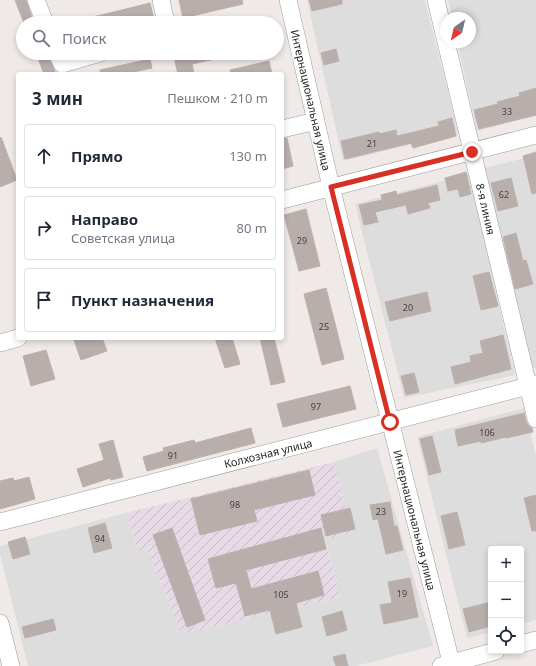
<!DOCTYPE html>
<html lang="ru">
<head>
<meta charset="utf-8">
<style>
  body { margin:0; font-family:"Noto Sans",sans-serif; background:#f6f6f7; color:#1f2937 }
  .controls { position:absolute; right:12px; bottom:12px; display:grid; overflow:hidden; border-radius:4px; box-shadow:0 2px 6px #0003 }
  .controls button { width:36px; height:36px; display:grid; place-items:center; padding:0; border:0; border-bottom:1px solid #e0e1e3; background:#fff; color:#1f2937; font:20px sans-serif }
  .compass { position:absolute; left:440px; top:12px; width:36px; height:36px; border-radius:50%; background:#fff; box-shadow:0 2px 6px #0003; rotate:214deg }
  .stop { position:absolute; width:12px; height:12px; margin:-9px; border:3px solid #d93025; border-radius:50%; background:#fff }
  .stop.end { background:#d93025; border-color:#fff; box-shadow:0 1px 4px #0008 }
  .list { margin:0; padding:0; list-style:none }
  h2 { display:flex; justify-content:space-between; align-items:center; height:52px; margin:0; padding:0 16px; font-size:17px }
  h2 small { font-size:13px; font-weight:400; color:#747a83 }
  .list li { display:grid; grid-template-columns:26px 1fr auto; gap:12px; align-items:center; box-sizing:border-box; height:64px; margin:0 8px 8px; padding:0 8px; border:1px solid #e0e1e3; border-radius:4px }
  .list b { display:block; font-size:15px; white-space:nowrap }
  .list p { margin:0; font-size:13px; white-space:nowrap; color:#747a83 }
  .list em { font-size:13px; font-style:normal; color:#747a83 }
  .icon { flex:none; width:22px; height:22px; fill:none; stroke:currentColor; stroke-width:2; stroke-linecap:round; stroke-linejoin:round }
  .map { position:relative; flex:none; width:536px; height:666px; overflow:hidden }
  .search { position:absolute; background:#fff; box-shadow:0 2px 6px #0003; left:16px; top:16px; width:268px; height:44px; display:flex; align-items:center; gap:10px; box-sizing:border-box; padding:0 14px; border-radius:22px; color:#747a83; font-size:15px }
  .panel { position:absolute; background:#fff; box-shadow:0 2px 6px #0003; left:16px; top:72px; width:268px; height:268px; border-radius:4px }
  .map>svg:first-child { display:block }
</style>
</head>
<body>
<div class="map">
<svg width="536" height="666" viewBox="0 0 536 666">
  <defs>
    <pattern id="industrial-furrows" width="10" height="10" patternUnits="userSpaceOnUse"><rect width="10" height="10" fill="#e7dae7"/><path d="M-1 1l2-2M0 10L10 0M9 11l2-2" fill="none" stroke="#c6bbc6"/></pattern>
  </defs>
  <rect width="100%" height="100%" fill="#efeae7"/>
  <!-- residential -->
  <path fill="#ddd" d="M 307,0 L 425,0 L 458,133 L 343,161 Z
    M 448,0 L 536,0 L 536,116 L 477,131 L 457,42 L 470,42 L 470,18 L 452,18 Z
    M 536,155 L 536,368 L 531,369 L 485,168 Z
    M 469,174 L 515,375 L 404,398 L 355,204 Z
    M 524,408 L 536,456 L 536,620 L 521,624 L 521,549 L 491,549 L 491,632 L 467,638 L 417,437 Z
    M 377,448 L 433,646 L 356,666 L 28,666 L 0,554 L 0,546 L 126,513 L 138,551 L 147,549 L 182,634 L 341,597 L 325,539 L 352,533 L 334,462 Z"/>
  <!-- industrial -->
  <path fill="url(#industrial-furrows)" d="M 334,462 L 352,533 L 325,540 L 341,597 L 182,634 L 147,549 L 138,551 L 126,513 Z"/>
  <!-- building -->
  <path fill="#b8afad" stroke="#bfafab" d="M 15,0 L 26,0 L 34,23 L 24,23 Z
    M 179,0 L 242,0 L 243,4 L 183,18 Z
    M 309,0 L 342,0 L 342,4 L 312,11 Z
    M 150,3 L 155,23 L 85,23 L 85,19 Z
    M 336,49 L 339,61 L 324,65 L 321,53 Z
    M 36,53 L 47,53 L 56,74 L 44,74 Z
    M 173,53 L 223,53 L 224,57 L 192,64 L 194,74 L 178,74 Z
    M 150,59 L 152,68 L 125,74 L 101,74 L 100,70 Z
    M 269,61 L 272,74 L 231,74 L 230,70 Z
    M 536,88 L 536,115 L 479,129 L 474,110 L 498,104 L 497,102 L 520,96 L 519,93 Z
    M 452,118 L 456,136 L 413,148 L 411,143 L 345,159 L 341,141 L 379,132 L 379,134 L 396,130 L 397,136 L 439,126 L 438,122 Z
    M 1,137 L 17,180 L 0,187 L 0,138 Z
    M 287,138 L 293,166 L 282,169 L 282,139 Z
    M 536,152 L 536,193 L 532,194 L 523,156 Z
    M 466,172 L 471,194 L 460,197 L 458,189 L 448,191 L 445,178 Z
    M 511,178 L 518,206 L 498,211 L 491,183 Z
    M 437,185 L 440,200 L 428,203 L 430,208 L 408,214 L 406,205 L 375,212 L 378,222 L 364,225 L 359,205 L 382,200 L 381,195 L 396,191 L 397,195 Z
    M 306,209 L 320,266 L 299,271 L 284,215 Z
    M 516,233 L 523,261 L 526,260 L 533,284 L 515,289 L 503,237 Z
    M 489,272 L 498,306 L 481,310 L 473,276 Z
    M 326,288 L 344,359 L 322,365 L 304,294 Z
    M 427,292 L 431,311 L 390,321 L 385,302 Z
    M 503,335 L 511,369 L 455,384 L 451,367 L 471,362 L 470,356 L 483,353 L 480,341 Z
    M 81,338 L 102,338 L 107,351 L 81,360 L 74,340 Z
    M 215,338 L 232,338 L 240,364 L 225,368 Z
    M 260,338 L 274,338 L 285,382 L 271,385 Z
    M 46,350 L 55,379 L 31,386 L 23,356 Z
    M 414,373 L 419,392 L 406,395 L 401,376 Z
    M 350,386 L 356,409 L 283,427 L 277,404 Z
    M 524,413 L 526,422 L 529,426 L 532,428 L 533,432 L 506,438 L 506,437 L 481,443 L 481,441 L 458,446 L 455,430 Z
    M 251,428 L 255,443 L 147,471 L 143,457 L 164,451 L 163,448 L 194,440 L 195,443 Z
    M 432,436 L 441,472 L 429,475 L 420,439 Z
    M 113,440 L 123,477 L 111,480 L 110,478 L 83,487 L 77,469 L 104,460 L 99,444 Z
    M 309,470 L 315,495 L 254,510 L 257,521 L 200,535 L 191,499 Z
    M 29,477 L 35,499 L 0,509 L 0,481 L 13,478 L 14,481 Z
    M 536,495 L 536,531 L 532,531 L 524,498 Z
    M 390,502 L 394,526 L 397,526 L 403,550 L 386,554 L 378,519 L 373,520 L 370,505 Z
    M 350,508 L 355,529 L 326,536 L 321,515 Z
    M 457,512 L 465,545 L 449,549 L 441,516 Z
    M 105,523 L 112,548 L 94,553 L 88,528 Z
    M 172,528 L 205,620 L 187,627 L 153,535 Z
    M 321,528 L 326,549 L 246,570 L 251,589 L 318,571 L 324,595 L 296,603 L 302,627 L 276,634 L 270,610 L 245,616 L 236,583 L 216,588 L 208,559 Z
    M 25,537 L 30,554 L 13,559 L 8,542 Z
    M 410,578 L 418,617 L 384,624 L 380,605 L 392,603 L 388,582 Z
    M 491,602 L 491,626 L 469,632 L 463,609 Z
    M 342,611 L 347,630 L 327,636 L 322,617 Z
    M 53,619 L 56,630 L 25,638 L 22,627 Z
    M 345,654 L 348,666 L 336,666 L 333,657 Z"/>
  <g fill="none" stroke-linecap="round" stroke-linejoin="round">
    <!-- minor casing -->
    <g stroke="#9c9c9c" stroke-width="18">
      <path id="minor" d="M 36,0 L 45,23
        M 161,0 L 166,23
        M 288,0 L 331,187 L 452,666
        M 436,0 L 536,419
        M 57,53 L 62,64 L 100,53
        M 282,129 L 316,121
        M 282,200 L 536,135
        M 0,343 L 18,338
        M 0,522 L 536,384
        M 0,623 L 11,666
        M 521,644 L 536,640
        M 441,666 L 496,651"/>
    </g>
    <!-- minor -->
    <use href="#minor" stroke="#fff" stroke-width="17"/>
  </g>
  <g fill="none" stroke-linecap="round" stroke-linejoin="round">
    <!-- route -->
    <path stroke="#d93025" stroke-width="5" d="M 390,422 L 331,187 L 472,152"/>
  </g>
  <g text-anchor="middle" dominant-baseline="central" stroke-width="3" stroke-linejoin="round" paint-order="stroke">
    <!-- number labels -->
    <g font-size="9" fill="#454342">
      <text x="507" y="111">33</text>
      <text x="372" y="143">21</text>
      <text x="504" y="194">62</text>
      <text x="302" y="240">29</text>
      <text x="408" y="307">20</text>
      <text x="324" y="326">25</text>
      <text x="316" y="406">97</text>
      <text x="487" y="432">106</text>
      <text x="173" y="455">91</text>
      <text x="235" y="504">98</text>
      <text x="381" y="511">23</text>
      <text x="100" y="538">94</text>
      <text x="402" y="593">19</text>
      <text x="281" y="594">105</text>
    </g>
    <!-- street labels -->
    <g font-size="11" fill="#1f1f1f" stroke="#fff">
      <text transform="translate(311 100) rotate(77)">Интернациональная улица</text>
      <text transform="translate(486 209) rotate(77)">8-я линия</text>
      <text transform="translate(268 453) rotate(-14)">Колхозная улица</text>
      <text transform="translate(415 520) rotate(76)">Интернациональная улица</text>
    </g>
  </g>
</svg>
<div class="controls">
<button>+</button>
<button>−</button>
<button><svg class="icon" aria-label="locate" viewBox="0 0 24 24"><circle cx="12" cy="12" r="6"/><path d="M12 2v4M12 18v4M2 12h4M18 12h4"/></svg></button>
</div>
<svg class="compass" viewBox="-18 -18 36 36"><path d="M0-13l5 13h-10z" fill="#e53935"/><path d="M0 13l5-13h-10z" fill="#747a83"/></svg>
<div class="stop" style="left:390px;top:422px"></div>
<div class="stop end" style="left:472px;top:152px"></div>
<div class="search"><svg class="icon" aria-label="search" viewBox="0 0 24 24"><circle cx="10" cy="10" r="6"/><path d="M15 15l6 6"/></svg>Поиск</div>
<section class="panel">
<h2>3 мин<small>Пешком · 210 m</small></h2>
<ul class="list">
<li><svg class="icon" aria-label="ahead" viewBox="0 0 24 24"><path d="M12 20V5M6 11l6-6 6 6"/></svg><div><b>Прямо</b></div><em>130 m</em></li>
<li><svg class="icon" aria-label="right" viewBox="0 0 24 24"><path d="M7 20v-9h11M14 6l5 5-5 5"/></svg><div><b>Направо</b><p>Советская улица</p></div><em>80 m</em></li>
<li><svg class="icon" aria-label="arrive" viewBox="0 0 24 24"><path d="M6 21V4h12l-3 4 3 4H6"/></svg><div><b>Пункт назначения</b></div></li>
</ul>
</section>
</div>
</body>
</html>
